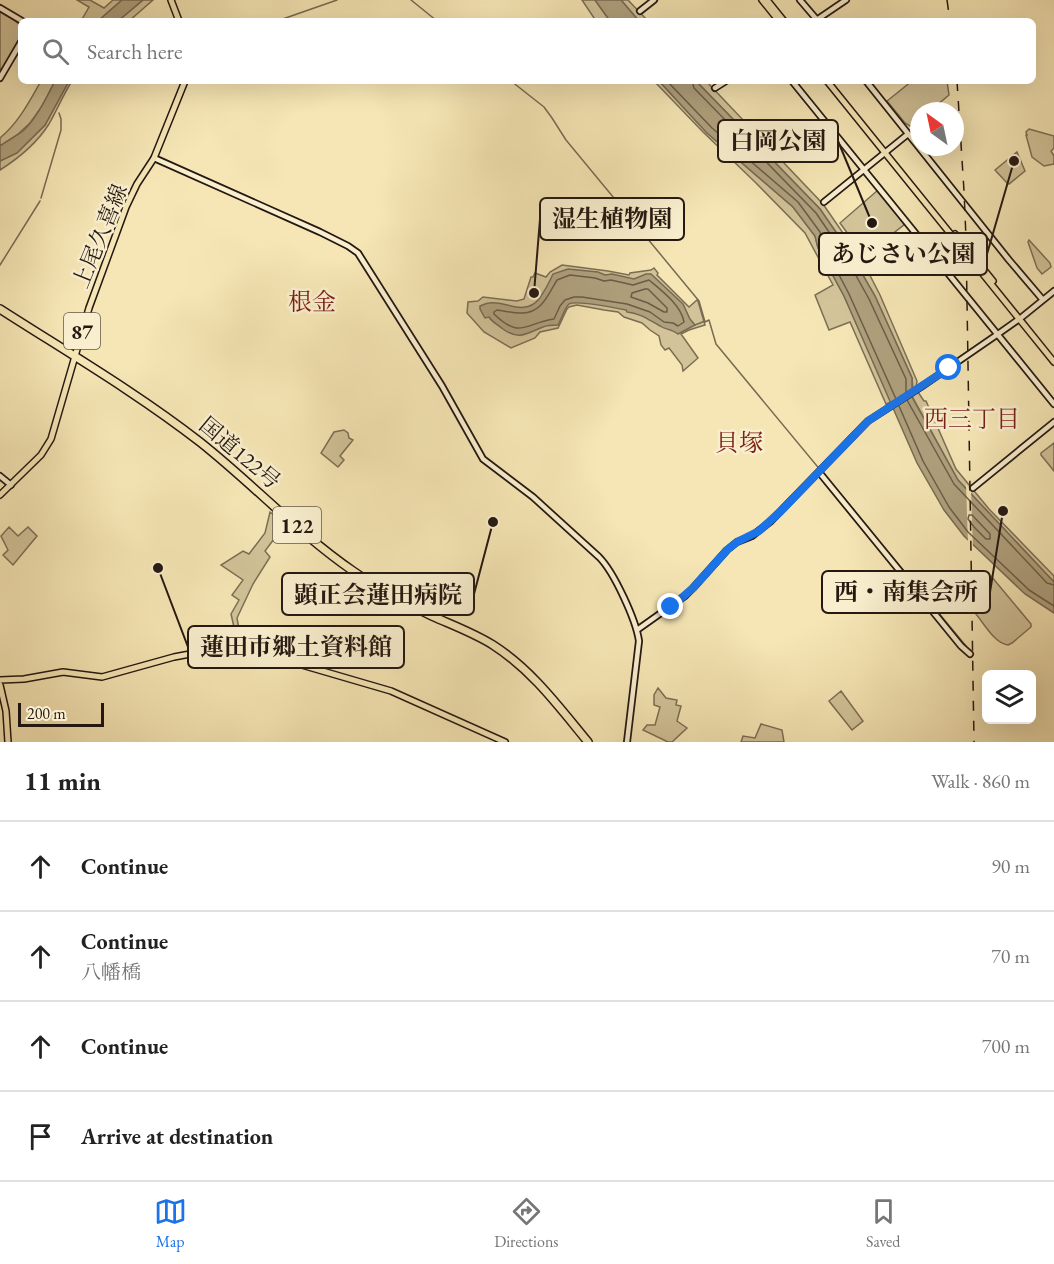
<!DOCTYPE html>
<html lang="en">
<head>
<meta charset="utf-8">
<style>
  body { margin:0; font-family:"EB Garamond","Noto Serif JP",serif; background:#f6f6f6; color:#222 }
  .controls { position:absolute; right:18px; bottom:18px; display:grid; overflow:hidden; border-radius:9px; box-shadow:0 6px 24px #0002 }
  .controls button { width:54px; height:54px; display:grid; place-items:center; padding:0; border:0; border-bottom:2px solid #e0e0e0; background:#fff; color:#222; font:30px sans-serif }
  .compass { position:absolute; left:910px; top:102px; width:54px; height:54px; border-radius:50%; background:#fff; box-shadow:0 6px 24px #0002; rotate:327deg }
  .scale { position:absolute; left:18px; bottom:15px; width:86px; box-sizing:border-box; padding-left:6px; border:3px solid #241811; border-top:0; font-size:16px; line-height:21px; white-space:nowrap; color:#241811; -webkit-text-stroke:4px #f9efcf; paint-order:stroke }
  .stop { position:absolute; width:18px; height:18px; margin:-14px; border:4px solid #1a73e8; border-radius:50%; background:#fff }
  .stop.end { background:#1a73e8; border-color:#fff; box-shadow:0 2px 6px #0008 }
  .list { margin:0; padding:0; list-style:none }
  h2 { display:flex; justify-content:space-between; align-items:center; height:78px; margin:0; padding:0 24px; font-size:26px }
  h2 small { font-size:20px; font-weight:400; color:#767676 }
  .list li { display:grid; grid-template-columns:39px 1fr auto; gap:18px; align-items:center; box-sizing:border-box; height:90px; padding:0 24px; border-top:2px solid #e0e0e0 }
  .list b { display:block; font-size:22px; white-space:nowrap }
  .list p { margin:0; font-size:20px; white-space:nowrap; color:#767676 }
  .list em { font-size:20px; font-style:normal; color:#767676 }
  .icon { flex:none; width:33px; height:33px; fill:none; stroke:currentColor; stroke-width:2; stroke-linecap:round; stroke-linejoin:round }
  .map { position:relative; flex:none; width:1054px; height:742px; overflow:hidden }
  .search { position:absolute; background:#fff; box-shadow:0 6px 24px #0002; left:18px; right:18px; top:18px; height:66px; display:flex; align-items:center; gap:15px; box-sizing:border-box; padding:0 21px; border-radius:9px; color:#767676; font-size:22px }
  .sheet { height:438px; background:#fff }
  nav { display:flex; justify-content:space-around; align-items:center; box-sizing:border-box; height:84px; border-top:2px solid #e0e0e0; background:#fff; font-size:16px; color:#767676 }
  nav a { display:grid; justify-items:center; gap:3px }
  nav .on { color:#1a73e8 }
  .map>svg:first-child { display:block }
</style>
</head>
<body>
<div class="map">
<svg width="1054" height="742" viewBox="0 0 1054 742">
  <rect width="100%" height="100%" fill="#f6e6b5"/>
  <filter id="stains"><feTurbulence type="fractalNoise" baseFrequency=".00333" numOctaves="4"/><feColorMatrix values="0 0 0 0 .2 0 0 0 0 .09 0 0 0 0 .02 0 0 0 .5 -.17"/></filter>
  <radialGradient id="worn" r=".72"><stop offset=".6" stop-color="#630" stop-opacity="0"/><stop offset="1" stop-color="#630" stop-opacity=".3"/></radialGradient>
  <!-- green -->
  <path fill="#d2c399" stroke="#7b6e55" stroke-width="1.5" d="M 77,0 L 90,0 L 104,8 L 113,0 L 122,0 L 98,21 L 81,21 L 89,7 Z
    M 143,0 L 153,0 L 129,21 L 118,21 Z
    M 582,0 L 595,0 L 610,21 L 596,21 Z
    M 621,0 L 628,0 L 648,21 L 639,21 Z
    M 0,11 L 13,19 L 21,26 L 21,36 L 2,70 L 0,68 Z
    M 41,81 L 55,81 L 45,102 L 30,123 L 17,135 L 0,146 L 0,138 C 19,122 29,102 41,81 Z
    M 69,81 L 72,81 C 63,95 57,110 49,124 C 37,143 19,158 0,170 L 0,161 L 17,153 L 45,125 Z
    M 654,81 L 659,81 L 707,133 L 793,207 L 815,236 L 818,248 L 844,296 L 891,402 L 886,404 L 850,322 L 829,330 L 815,295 L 833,285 L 805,233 L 756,183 L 703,132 Z
    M 696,81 L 706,81 L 823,204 L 863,262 L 880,295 L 917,381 L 916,387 L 913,389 L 912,378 L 875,296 L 849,251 L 820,209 Z
    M 912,81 L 947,81 L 949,95 L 930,111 L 919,111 L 919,119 L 910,126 L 905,123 L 887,101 Z
    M 1029,129 L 1054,136 L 1054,148 L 1051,151 L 1054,156 L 1054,164 L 1044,166 L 1032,157 L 1026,135 L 1027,135 L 1026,132 Z
    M 1017,152 L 1025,171 L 1009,184 L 1007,183 L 995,170 Z
    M 878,190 L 905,224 L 864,256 L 840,223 Z
    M 1029,240 L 1050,263 L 1051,267 L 1042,274 L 1037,268 L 1028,242 Z
    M 562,265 L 608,271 L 629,275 L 630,273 L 651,270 L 654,268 L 658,273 L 657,275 L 689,307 L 697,300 L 698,301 L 705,325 L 689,330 L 681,334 L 698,358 L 683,371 L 682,365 L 669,348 L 665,350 L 661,345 L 659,336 L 650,330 L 642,323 L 624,317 L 618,312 L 604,310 L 577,305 L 569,307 L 567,309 L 558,328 L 540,332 L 535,338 L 511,348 L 484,332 L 467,313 L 468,302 L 478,301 L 483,297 L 517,301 L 524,299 L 531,277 L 533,277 L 535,273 L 546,277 L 550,272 Z
    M 918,392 L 924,401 L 926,401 L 956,469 L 989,509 L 1054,576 L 1054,582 L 958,480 L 912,396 Z
    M 344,430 L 348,433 L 349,438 L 353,440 L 340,456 L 344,460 L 338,467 L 321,453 L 334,432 Z
    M 1054,443 L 1054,471 L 1041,455 L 1041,453 Z
    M 270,512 L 278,518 L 275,522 L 277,535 L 265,551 L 270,557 L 253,584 L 237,618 L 240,635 L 236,636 L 231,614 L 239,600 L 232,595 L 243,580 L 221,565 L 243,551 L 249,554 L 265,533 Z
    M 9,527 L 18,536 L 28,527 L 37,536 L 13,565 L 3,555 L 8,550 L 1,536 Z
    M 989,576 L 991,576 L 1031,624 L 1031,627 L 1012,643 L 1008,645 C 994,643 984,623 975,613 C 975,597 975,585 989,576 Z
    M 658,688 L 666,698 L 677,700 L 676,705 L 681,706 L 677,721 L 687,728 L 672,742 L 668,742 L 643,730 L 647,725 L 655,725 L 660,707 L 654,705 L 654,695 Z
    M 841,691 L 863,721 L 852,730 L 829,701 Z
    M 761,724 L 782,730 L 784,742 L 741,742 L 743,736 L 755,738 Z"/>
  <!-- water -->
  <path fill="#afa07d" stroke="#776a52" stroke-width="1.5" d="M 122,0 L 143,0 L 118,21 L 98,21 Z
    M 595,0 L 621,0 L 639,21 L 610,21 Z
    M 55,81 L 69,81 L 45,125 L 17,153 L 0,161 L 0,146 C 8,140 17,136 24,130 C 38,116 46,98 55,81 Z
    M 659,81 L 696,81 L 820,209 L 849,251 L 875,296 L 912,378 L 912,397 L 958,480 L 1054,582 L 1054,613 L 1025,594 L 964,536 L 944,510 L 917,463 L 844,296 L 818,248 L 815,236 L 793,207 L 707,133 Z
    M 568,269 L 598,272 L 605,275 L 612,274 L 634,279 L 646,274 L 651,274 L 683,304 L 690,319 L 695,325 L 678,334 C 672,329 666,330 660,326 C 649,320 640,313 627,312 L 626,310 C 616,308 576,300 569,304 C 565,307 561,320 558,325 C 553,325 548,325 543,327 C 527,333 519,341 503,329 C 498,325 492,322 489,317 L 485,318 L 480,309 L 480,306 C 483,305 486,303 489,303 C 505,300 524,317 539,299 C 544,292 549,283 553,274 Z"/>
  <!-- pier -->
  <path fill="#f6e6b5" d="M 966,484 L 971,490 L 973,549 L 968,544 Z"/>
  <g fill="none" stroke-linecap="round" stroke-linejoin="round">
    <!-- shore -->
    <path stroke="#6a5c47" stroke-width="1.5" d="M 667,81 L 712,128 L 798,202 L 820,232 L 824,246 L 849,294 L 896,399
      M 692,81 L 694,88 L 816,213 L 844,254 L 869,299 L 906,379 L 906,392
      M 570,275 L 595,278 L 604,281 L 611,280 L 633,285 L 649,280 C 662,291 681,305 684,322 L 678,326 L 673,323 L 664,322 L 650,312 L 627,304 L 582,297 L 574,297 L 565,300 L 560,306 L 554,319 C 525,323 521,340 494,314 L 494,312 L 497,310 C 505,311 512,313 521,313 C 541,314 548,295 557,280 Z
      M 645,289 L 648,289 L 667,308 L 667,312 L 664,312 L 648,303 L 631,297 L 632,293 Z
      M 907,400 L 954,484 L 1047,583 L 1054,585
      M 899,406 L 923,461 L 949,507 L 968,532 L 1029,590 L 1054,606
      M 969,515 L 972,515 L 990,534 L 990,539 L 986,539 L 974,527 L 968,519 Z"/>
    <!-- stream -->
    <path stroke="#776a52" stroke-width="1.5" d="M 411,0 L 437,21
      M 277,21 L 337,0
      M 511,81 L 544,107 L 552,118 L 566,140 L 699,301 L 705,322 L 709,320 L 716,344 L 966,646
      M 41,198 L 61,130 L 61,119 L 59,113
      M 0,265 L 40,201
      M 695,325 L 705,321
      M 987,326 L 994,334
      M 997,338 L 1017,362"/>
    <!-- secondary casing -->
    <g stroke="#241811" stroke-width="8">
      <path id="secondary" d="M 800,0 L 818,21
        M 0,8 L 22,21
        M 640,11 L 654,0
        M 815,21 L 846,0
        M 0,78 L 21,42
        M 792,81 L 1054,404
        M 866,81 L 1009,260 L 1043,300
        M 715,88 L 726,81
        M 154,158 L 320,232 L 348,246 L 358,253 L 442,386 L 483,459 L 533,497 L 599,557 C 614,572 636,620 639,641 L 627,742
        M 824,202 L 908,134
        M 819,472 L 961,646 L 970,654
        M 0,476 L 11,485
        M 973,488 L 1054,422
        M 637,630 L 685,596 L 693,588 L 727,550 L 737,542 L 752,536 L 771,521 L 868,421 L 921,387 L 998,334 L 1022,317 L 1054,291"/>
    </g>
    <!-- primary casing -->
    <g stroke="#241811" stroke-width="8">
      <path id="primary" d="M 171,0 L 179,21
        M 762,0 L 779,21
        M 767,0 L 784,21
        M 827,81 L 1054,362
        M 955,234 L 993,281
        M 0,495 L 41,455 L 51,439 L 89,308 L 126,207 L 137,184 L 154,158 L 185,81
        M 0,680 L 24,679 L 63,672 L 102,677 L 174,657 L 190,654 L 207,653 L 263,656 L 295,663 L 391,691 L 505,742
        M 0,685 L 6,711 L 8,742"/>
    </g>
    <!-- highway casing -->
    <g stroke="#241811" stroke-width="10">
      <path id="highway" d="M 0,309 C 67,352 137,393 200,442 C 253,484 298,533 353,571 C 378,589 404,603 432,616 C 452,625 474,633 493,645 C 532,670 559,707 588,742"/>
    </g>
    <!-- secondary -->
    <use href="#secondary" stroke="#f9efcf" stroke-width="4.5"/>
    <!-- primary -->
    <use href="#primary" stroke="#f6e6b5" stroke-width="5"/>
    <!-- highway -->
    <use href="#highway" stroke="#f6e6b5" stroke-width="7"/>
    <!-- rail -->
    <path stroke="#241811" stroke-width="1.5" stroke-dasharray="10 10" stroke-linecap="butt" d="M 947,0 L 950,21
      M 957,81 L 964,191 L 966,238 L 974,742"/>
  </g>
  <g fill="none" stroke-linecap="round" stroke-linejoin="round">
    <!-- route -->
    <path stroke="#1a73e8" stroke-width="8" d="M 671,607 L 693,588 L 727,550 L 737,542 L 759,531 L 781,511 L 868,421 L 949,368"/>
  </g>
  <g text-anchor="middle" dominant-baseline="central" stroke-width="5" stroke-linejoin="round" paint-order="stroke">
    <!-- shield labels -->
    <g fill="#f9efcf" stroke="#64584a" stroke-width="1.5">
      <rect x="64" y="313" width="36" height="36" rx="4.5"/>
      <rect x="273" y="507" width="48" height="36" rx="4.5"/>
    </g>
    <g font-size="21" font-weight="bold" fill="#241811">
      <text x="82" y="331">87</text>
      <text x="297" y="525">122</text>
    </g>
    <!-- street labels -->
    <g font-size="22" fill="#241811" stroke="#f9efcf">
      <text transform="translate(100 236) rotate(-68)">上尾久喜線</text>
      <text transform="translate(240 453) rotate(40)">国道122号</text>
    </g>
    <!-- neighbourhood labels -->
    <g font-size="24" fill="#7a1f14" stroke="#f9efcf">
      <text x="312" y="301">根金</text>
      <text x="972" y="418">西三丁目</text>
      <text x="739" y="442">貝塚</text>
    </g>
  </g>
  <!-- callouts -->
  <path fill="none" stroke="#241811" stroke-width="2" d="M872 223L838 141M534 293L540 219M1014 161L987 254M1003 511L990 592M493 522L474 594M158 568L188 647"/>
  <g fill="#241811" stroke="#f9efcf" stroke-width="2">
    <circle cx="872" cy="223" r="6"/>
    <circle cx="534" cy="293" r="6"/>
    <circle cx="1014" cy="161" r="6"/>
    <circle cx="1003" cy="511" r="6"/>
    <circle cx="493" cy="522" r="6"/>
    <circle cx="158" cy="568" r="6"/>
  </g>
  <g fill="#f9efcf" stroke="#241811" stroke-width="2">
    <rect x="718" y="120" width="120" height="42" rx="6"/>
    <rect x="540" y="198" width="144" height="42" rx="6"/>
    <rect x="819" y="233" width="168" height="42" rx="6"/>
    <rect x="822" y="571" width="168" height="42" rx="6"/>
    <rect x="282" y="573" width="192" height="42" rx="6"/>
    <rect x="188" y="626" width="216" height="42" rx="6"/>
  </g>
  <g font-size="24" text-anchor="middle" font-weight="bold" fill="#241811">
    <text x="778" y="149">白岡公園</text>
    <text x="612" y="227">湿生植物園</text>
    <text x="903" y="262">あじさい公園</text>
    <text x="906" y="600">西・南集会所</text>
    <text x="378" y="603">顕正会蓮田病院</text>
    <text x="296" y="655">蓮田市郷土資料館</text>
  </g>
  <rect width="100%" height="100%" filter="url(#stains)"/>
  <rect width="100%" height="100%" fill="url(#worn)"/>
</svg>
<div class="controls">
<button><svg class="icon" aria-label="layers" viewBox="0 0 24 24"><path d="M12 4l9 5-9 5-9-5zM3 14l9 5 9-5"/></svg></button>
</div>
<svg class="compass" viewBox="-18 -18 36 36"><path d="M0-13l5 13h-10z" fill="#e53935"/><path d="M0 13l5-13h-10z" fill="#767676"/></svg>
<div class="scale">200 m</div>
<div class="stop" style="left:949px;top:368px"></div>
<div class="stop end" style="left:671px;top:607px"></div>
<div class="search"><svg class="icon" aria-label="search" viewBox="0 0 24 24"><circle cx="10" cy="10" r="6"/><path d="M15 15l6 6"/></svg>Search here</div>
</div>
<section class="sheet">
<h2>11 min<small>Walk · 860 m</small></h2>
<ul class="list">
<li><svg class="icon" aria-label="ahead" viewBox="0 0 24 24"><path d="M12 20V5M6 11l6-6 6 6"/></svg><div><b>Continue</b></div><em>90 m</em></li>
<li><svg class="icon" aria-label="ahead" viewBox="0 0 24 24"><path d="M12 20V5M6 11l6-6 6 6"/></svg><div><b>Continue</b><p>八幡橋</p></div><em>70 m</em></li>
<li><svg class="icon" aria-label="ahead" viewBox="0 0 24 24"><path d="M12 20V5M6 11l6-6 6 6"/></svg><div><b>Continue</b></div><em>700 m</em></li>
<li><svg class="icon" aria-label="arrive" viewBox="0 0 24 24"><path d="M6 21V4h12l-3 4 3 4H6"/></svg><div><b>Arrive at destination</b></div></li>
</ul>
</section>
<nav>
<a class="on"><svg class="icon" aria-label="map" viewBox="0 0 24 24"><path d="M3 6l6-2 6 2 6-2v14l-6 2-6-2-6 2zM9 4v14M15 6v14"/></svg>Map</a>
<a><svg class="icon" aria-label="directions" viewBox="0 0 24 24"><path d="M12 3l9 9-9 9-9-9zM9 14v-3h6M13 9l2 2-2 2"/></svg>Directions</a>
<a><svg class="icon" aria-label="saved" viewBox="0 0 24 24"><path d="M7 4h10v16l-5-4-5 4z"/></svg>Saved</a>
</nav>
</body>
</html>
